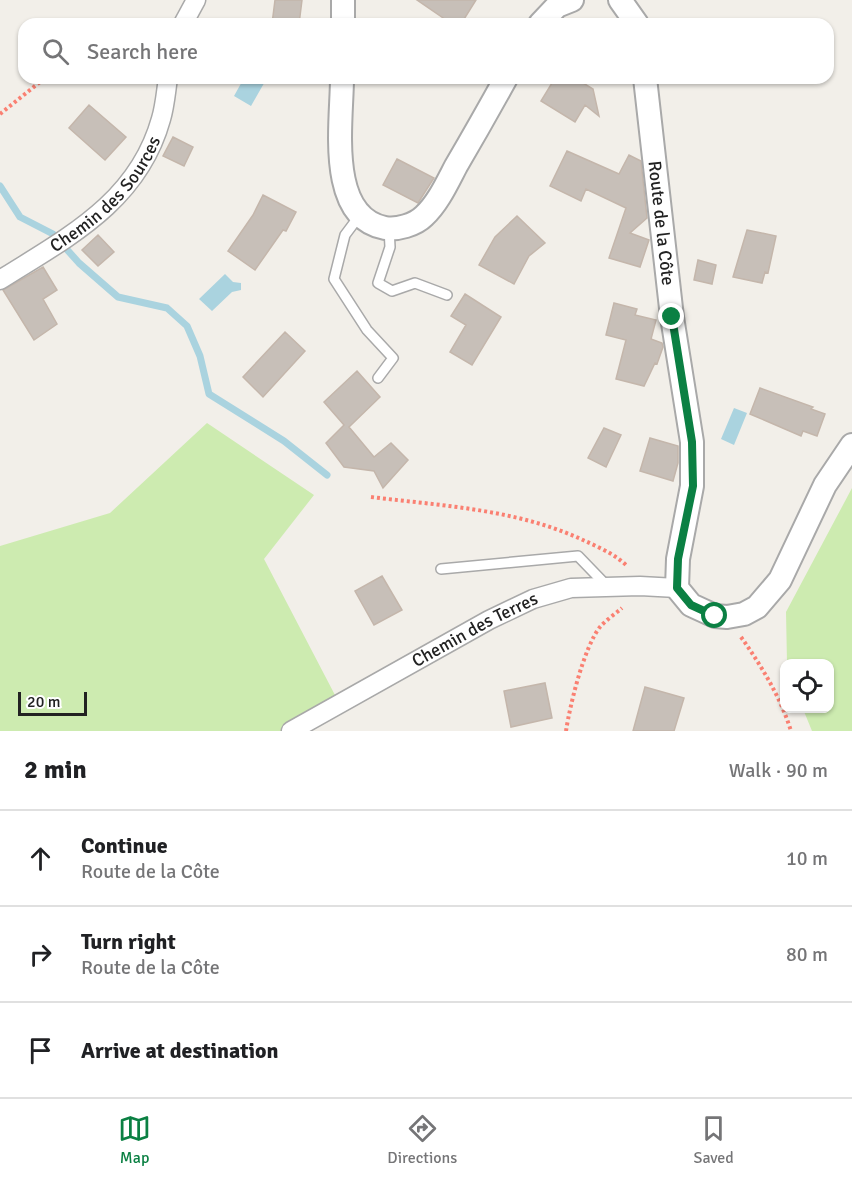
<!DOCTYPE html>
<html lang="en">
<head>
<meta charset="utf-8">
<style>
  body { margin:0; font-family:Signika,sans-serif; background:#f6f6f6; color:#202124 }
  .controls { position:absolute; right:18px; bottom:18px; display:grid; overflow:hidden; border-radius:12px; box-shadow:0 2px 4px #0004 }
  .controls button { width:54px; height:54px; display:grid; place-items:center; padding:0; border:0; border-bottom:2px solid #e0e0e0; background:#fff; color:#202124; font:30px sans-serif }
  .scale { position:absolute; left:18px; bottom:15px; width:69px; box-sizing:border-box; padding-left:6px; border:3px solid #222; border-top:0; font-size:16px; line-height:21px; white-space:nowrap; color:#222; -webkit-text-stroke:4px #fff; paint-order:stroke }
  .stop { position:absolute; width:18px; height:18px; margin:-14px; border:4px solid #0b8043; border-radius:50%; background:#fff }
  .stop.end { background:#0b8043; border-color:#fff; box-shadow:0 2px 6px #0008 }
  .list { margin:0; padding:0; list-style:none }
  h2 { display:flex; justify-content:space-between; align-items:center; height:78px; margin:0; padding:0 24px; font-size:26px }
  h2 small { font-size:20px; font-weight:400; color:#757577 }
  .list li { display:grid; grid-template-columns:39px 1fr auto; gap:18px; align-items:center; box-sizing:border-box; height:96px; padding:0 24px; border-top:2px solid #e0e0e0 }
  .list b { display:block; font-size:22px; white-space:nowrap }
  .list p { margin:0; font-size:20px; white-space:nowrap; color:#757577 }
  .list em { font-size:20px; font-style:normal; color:#757577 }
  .icon { flex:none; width:33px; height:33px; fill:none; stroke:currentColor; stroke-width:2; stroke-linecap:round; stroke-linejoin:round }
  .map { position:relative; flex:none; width:852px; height:731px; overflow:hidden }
  .search { position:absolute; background:#fff; box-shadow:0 2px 4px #0004; left:18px; right:18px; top:18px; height:66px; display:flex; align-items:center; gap:15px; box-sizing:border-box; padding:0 21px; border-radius:18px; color:#757577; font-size:22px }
  .sheet { height:366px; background:#fff }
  nav { display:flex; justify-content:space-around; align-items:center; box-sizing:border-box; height:84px; border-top:2px solid #e0e0e0; background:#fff; font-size:16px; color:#757577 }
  nav a { display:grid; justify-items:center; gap:3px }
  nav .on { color:#0b8043 }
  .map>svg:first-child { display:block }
</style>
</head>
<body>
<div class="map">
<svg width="852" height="731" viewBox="0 0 852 731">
  <rect width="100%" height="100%" fill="#f2efe9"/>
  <!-- grass -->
  <path fill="#cdebb0" d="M 207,423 L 314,495 L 264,559 L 336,697 L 283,731 L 0,731 L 0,546 L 110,513 Z
    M 852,488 L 852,731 L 812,731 L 803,709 L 830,708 L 830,664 L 787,663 L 786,612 Z"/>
  <!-- water -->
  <path fill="#aad3df" d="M 244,78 L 267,78 L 251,106 L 234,96 Z
    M 225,274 L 233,282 L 241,283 L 241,290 L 232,292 L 212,311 L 199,299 Z
    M 734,408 L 747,413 L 734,445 L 721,439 Z"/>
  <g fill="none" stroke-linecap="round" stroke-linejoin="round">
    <!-- stream -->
    <path stroke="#aad3df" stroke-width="7" d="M 0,186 L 20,217 L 53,234 L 79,263 L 118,297 L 167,308 L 187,326 L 200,356 L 209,394 L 284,441 L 327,475"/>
  </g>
  <!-- building -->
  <path fill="#c7bfb8" stroke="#c4b6ab" stroke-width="1.5" d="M 275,0 L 302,0 L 299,24 L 272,24 Z
    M 417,0 L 476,0 L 461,24 L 452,24 Z
    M 555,78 L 575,78 L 593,89 L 599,116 L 585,105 L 575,122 L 541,101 Z
    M 89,105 L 126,137 L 105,160 L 69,128 Z
    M 173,137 L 193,147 L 184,166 L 163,156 Z
    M 567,151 L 619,174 L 629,155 L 641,161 L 647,218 L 630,233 L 649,240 L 640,267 L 609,258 L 626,208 L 586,189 L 581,201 L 550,186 Z
    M 397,159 L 434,178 L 418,203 L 383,185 Z
    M 263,195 L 296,212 L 286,231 L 283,230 L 255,270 L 228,251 L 253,215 Z
    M 517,216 L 545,243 L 529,256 L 514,284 L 479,265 L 495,237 Z
    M 747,230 L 776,236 L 768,273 L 765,272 L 762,283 L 733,277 Z
    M 98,235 L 114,252 L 98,266 L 82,250 Z
    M 698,260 L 716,265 L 712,284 L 694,280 Z
    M 43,267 L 57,290 L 43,299 L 57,324 L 34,340 L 3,290 Z
    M 465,294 L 501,317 L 472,365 L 450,352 L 466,325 L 451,316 Z
    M 614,303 L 637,309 L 635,315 L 656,320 L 651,339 L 662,343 L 663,347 L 657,364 L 655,363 L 644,386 L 616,379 L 626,340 L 606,335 Z
    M 285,332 L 305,351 L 263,397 L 243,377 Z
    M 357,371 L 380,397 L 349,427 L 374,457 L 391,443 L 408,460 L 383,488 L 374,471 L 344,467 L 326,443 L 344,425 L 324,402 Z
    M 760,388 L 813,407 L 811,409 L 825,414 L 817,436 L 803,431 L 801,436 L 750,414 Z
    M 604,428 L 621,435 L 606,467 L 588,458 Z
    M 650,438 L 678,446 L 678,463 L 673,481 L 640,471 Z
    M 382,576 L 402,610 L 374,625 L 355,591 Z
    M 545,683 L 552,718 L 511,727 L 504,691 Z
    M 645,687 L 684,698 L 674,731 L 633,731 Z"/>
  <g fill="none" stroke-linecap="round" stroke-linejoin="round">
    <!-- service casing -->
    <g stroke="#a9a9a9" stroke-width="12">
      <path id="service" d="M 360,215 L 345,235 L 334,279 L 367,330 L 393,358 L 378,378
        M 389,228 L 390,247 L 378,283 L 392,291 L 415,283 L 447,295
        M 441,569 L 578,556 L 606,585"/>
    </g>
    <!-- minor casing -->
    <g stroke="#a9a9a9" stroke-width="21">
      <g id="minor">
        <path d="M 183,24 L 196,0"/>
        <path id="s1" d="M 0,280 C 68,237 138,202 161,119 C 165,106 166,91 168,78"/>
        <path id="s2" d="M 291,731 L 489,620 L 533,599 L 571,588 L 640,586 L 677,588"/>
      </g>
    </g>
    <!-- tertiary casing -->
    <g stroke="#a9a9a9" stroke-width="26">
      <g id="tertiary">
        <path d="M 620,0 L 637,24"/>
        <path d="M 343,24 L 343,0"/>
        <path d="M 540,24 L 557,6 L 572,0"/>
        <path d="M 342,78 C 342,121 326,217 385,228 C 397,230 415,225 424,216 C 438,203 447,183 456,166 C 473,137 490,107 506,78"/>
        <path id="s3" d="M 645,78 L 672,317 L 692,442 L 692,486 L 678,559 L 677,588 L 691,605 L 715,616 L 727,617 L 744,614 L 757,607 L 780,580 L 825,485 L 852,445"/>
      </g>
    </g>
    <!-- path -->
    <path stroke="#fa8072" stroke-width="4" stroke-dasharray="3 3" stroke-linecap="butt" d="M 0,114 L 45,78
      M 371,497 C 443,506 516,509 583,540 C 598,547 615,554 627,566
      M 741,637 C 762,667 780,696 791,731
      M 566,731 C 570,705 584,647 600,627 C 606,620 615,614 622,608"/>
    <!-- service -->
    <use href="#service" stroke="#fff" stroke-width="9"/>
    <!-- minor -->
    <use href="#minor" stroke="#fff" stroke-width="18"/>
    <!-- tertiary -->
    <use href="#tertiary" stroke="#fff" stroke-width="22"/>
  </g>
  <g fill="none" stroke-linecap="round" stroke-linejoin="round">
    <!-- route -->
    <path stroke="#0b8043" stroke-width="8" d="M 672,317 L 692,442 L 693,486 L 678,559 L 677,588 L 691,605 L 715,616"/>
  </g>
  <g text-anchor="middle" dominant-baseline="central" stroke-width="4.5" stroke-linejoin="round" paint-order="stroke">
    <!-- street labels -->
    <g font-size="18" fill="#222" stroke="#fff">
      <text stroke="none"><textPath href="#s1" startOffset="138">Chemin des Sources</textPath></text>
      <text stroke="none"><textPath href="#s3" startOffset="146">Route de la Côte</textPath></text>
      <text stroke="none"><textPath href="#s2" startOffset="210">Chemin des Terres</textPath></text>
    </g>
  </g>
</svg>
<div class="controls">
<button><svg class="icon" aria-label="locate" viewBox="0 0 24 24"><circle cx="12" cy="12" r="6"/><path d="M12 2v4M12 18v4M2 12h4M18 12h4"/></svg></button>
</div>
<div class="scale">20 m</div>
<div class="stop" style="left:715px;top:616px"></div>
<div class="stop end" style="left:672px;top:317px"></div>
<div class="search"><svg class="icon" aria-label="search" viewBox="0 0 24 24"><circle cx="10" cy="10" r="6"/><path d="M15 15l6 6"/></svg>Search here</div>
</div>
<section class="sheet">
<h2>2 min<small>Walk · 90 m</small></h2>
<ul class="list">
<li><svg class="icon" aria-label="ahead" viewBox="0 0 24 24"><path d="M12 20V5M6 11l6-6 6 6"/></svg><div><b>Continue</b><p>Route de la Côte</p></div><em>10 m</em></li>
<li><svg class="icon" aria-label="right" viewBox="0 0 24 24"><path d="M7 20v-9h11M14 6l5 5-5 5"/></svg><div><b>Turn right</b><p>Route de la Côte</p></div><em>80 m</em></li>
<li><svg class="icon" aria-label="arrive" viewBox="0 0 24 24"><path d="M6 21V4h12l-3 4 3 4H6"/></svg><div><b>Arrive at destination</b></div></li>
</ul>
</section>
<nav>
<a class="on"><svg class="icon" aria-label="map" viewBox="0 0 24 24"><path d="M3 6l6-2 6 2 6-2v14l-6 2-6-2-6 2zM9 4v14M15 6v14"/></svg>Map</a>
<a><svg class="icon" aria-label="directions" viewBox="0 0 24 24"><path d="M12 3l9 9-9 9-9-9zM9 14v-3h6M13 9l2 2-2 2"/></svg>Directions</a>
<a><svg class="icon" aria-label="saved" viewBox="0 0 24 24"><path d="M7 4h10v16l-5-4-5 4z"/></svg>Saved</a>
</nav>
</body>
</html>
